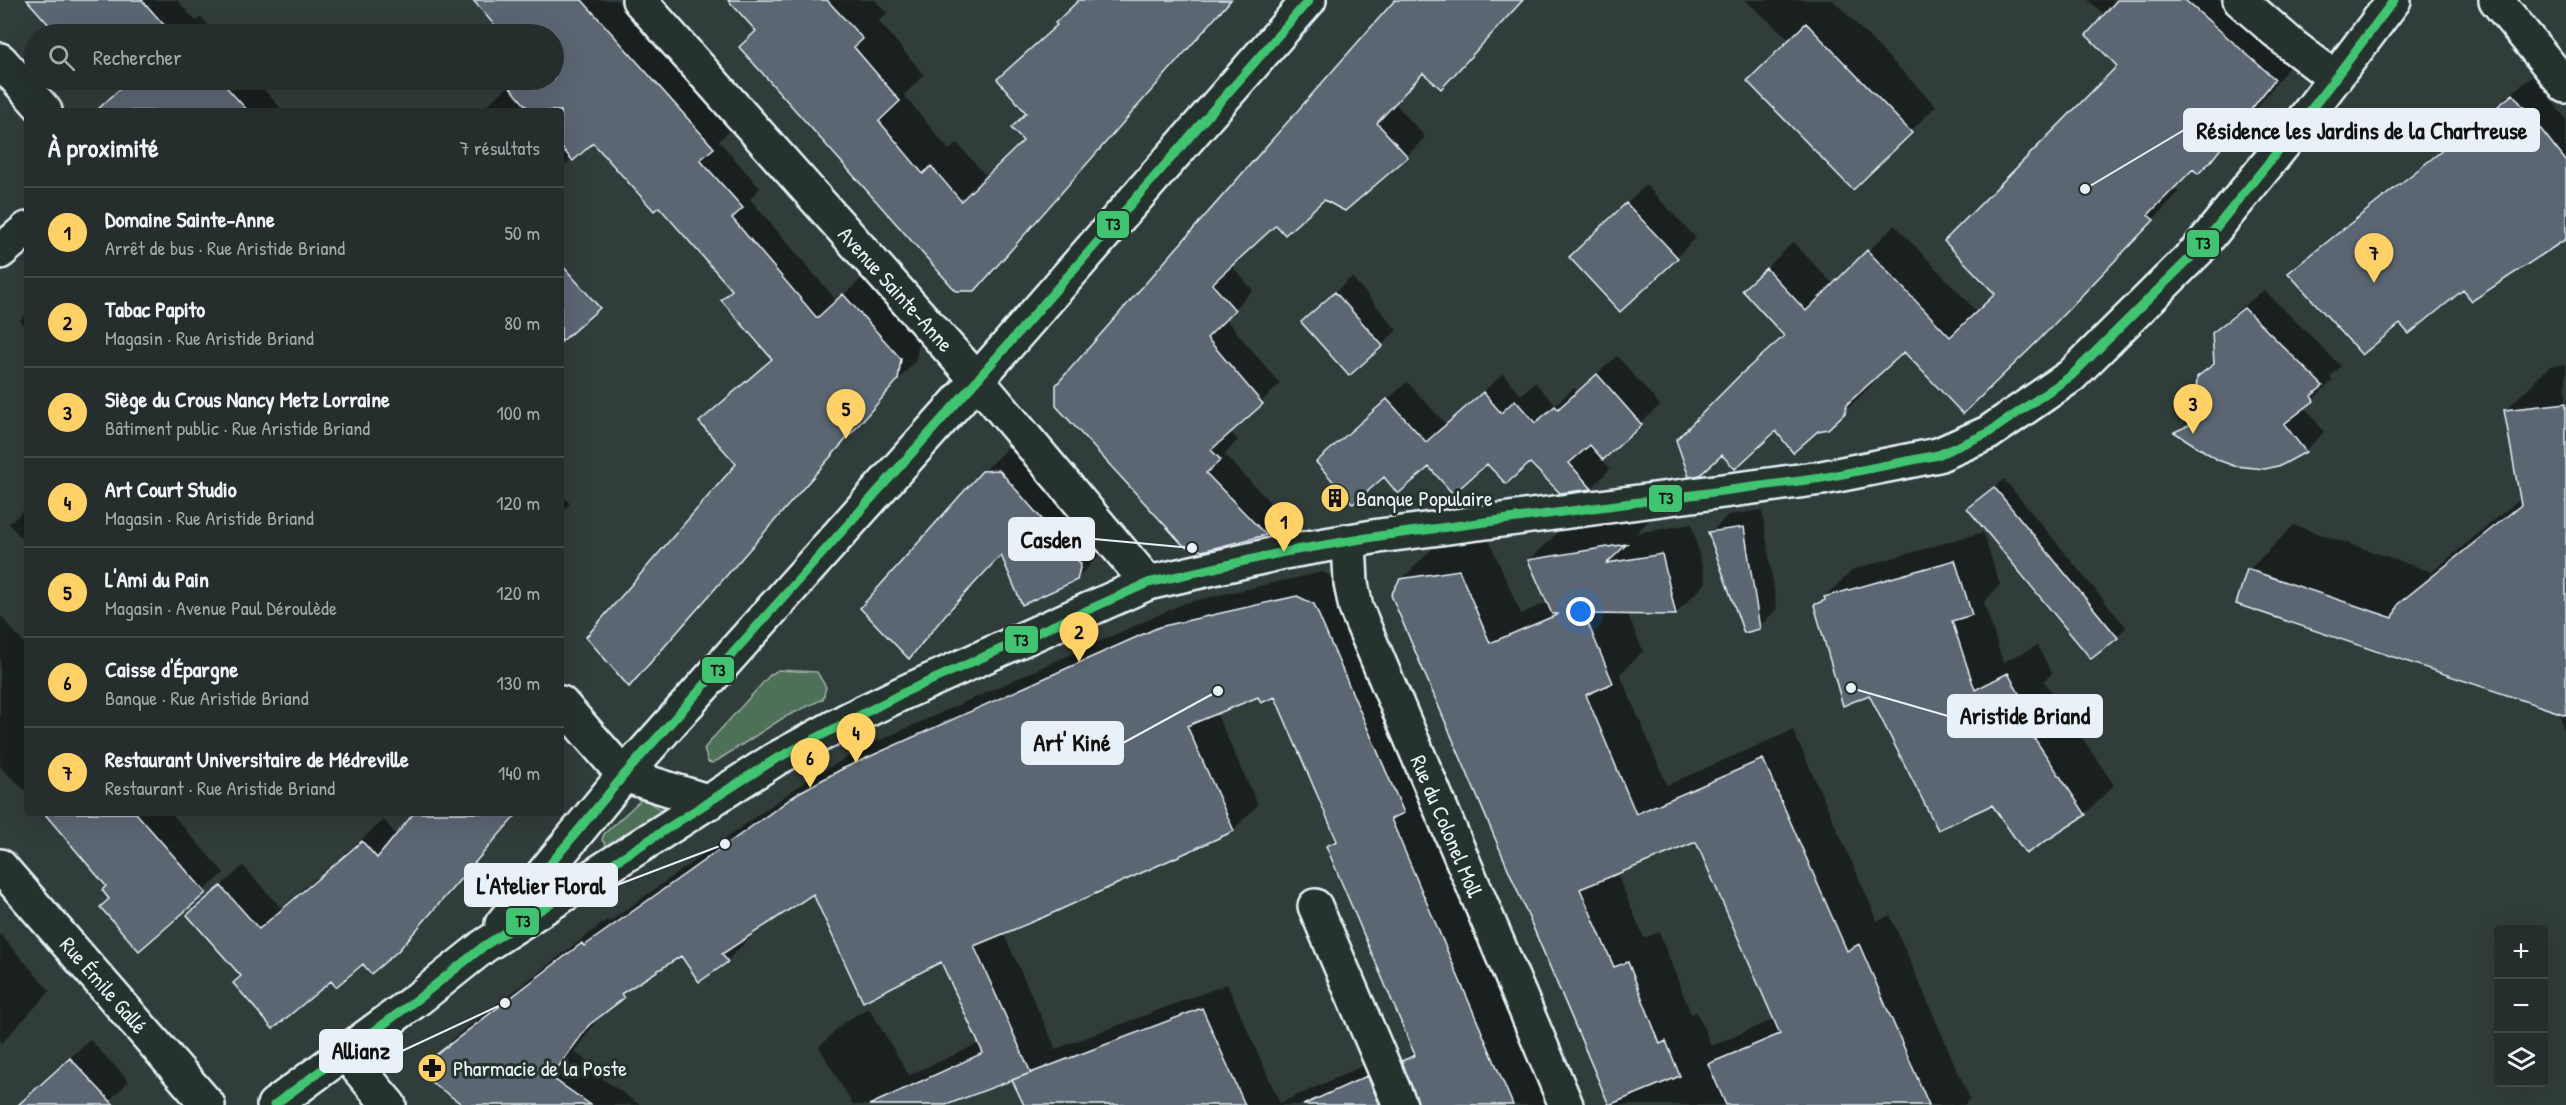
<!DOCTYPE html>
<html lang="fr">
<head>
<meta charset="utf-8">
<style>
  body { margin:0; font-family:"Patrick Hand",sans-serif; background:#2d3634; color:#f1f3f6 }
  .controls { position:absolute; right:18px; bottom:18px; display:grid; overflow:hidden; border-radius:6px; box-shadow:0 6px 24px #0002 }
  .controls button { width:54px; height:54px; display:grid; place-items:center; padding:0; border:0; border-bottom:2px solid #424a48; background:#252e2c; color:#f1f3f6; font:30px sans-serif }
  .you { position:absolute; left:1581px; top:612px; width:21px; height:21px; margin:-15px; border:4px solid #fff; border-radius:50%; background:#1a73e8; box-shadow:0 0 0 9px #1a73e833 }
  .badge { display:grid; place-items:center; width:39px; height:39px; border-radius:50%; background:#ffd166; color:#111; font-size:20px; font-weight:700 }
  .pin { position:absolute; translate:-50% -50px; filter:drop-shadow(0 2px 3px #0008) }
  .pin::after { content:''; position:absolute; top:32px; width:21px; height:18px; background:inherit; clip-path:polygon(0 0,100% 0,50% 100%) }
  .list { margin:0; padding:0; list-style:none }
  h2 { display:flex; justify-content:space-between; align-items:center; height:78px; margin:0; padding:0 24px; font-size:26px }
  h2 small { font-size:20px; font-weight:400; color:#a3a8a9 }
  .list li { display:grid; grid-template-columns:39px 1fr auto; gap:18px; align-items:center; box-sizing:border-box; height:90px; padding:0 24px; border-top:2px solid #424a48 }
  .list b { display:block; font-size:22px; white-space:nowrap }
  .list p { margin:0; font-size:20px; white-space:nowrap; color:#a3a8a9 }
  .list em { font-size:20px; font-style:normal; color:#a3a8a9 }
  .icon { flex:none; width:33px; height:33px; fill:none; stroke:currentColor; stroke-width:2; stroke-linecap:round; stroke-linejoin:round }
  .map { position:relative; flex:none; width:2566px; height:1105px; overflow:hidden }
  .search { position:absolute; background:#252e2c; box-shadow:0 6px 24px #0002; left:24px; top:24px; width:540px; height:66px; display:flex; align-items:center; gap:15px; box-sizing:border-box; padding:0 21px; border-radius:33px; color:#a3a8a9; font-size:22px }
  .panel { position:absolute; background:#252e2c; box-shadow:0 6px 24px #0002; left:24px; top:108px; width:540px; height:708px; border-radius:6px }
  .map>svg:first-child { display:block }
</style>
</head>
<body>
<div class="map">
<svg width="2566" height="1105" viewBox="0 0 2566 1105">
  <rect width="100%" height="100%" fill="#313d3b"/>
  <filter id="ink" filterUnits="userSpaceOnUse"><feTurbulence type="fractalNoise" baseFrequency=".0167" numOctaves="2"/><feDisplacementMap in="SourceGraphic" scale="12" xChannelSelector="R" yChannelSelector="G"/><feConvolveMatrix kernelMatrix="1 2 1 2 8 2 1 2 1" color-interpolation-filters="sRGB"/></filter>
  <g filter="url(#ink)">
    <!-- green -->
    <path fill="#507059" stroke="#9cb0a8" stroke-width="1.5" d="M 778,670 L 817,672 L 826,687 L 823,699 L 783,718 L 718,760 L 712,763 L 708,762 L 704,749 L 711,740 L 770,675 Z
      M 643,798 L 660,809 L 661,813 L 608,848 L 602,840 L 604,834 Z"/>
    <!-- shadow -->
    <path fill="#0007" fill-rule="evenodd" d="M 52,0 L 177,0 L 196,21 L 201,17 L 216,34 L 82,34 Z
      M 473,0 L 617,0 L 731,129 L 719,141 L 760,188 L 750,199 L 837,301 L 863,277 L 919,340 L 916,360 L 629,685 L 738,464 L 701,422 L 772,358 L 734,289 L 659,206 L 593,141 L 561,169 L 561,111 L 480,111 L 516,80 L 554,80 L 554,34 L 503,34 Z
      M 731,0 L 875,0 L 887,13 L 879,21 L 924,75 L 904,95 L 949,150 L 957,143 L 987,177 L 1024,141 L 1028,113 L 999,79 L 1084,0 L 1232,0 L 1000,264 L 974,289 Z
      M 1397,0 L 1522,0 L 1424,71 L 1395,103 L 1425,137 L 1407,156 L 1276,223 L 1231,265 L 1253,290 L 1225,318 L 1280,384 L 1230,431 L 1238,440 L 1224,454 L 1283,516 L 1265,534 L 1058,405 Z
      M 1745,0 L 1833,0 L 1936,106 L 1853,188 L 1790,40 Z
      M 2088,0 L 2242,0 L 2301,51 L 2238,132 L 2198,172 L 2193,167 L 2174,187 L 2179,192 L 2066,312 L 1904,350 L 1873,379 L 1872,385 L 1844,412 L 1776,429 L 1722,452 L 1677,440 L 1784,334 L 1744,290 L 1793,242 L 1834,285 L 1895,225 L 1977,312 L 1996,294 L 2119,66 L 2105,15 Z
      M 2533,76 L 2566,119 L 2566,237 L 2464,287 L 2401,322 L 2290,273 L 2309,255 Z
      M 122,80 L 256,80 L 283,111 L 135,111 L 126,84 Z
      M 1646,185 L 1696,238 L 1620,310 L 1590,239 Z
      M 1352,277 L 1397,330 L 1382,345 L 1318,307 Z
      M 2264,290 L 2341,366 L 2330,377 L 2332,381 L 2305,407 L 2324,432 L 2305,451 L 2281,463 L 2177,432 L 2195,413 L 2198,377 L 2216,360 L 2214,333 L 2233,314 Z
      M 27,313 L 27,329 L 20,320 Z
      M 1617,356 L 1660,405 L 1602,459 L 1610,469 L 1592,488 L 1560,492 L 1530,461 L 1429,465 L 1384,475 L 1318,462 L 1407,382 L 1446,424 L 1503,374 L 1521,395 L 1535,382 L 1555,405 L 1574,388 L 1578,391 Z
      M 2566,364 L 2566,742 L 2560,712 L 2249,570 L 2294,525 L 2432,572 L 2521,498 L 2505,411 L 2550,366 Z
      M 1023,446 L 1105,539 L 1101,554 L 1076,579 L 1002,554 L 909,657 L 983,472 L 1008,447 Z
      M 2004,479 L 2126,627 L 2117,637 L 1969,508 Z
      M 561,493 L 570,504 L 561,513 Z
      M 27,507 L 27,544 L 9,524 Z
      M 1762,510 L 1777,609 L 1759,627 L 1710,533 L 1728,515 Z
      M 1654,515 L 1636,533 L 1692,524 L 1706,583 L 1675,614 L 1627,613 L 1643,651 L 1620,674 L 1667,785 L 1793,730 L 1878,921 L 1890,915 L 1970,1099 L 1964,1105 L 1611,1105 L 1393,595 L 1401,580 L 1432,549 L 1489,540 L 1521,614 L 1548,602 L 1530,560 L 1560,530 ZM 1697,840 L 1775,1019 L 1711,1046 L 1697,1012 L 1691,1014 L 1659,932 L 1644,938 L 1616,872 Z
      M 1983,532 L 2000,585 L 1984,602 L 2003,662 L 2037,646 L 2052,673 L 2044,681 L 2114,785 L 2085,814 L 2026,852 L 1992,803 L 1869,693 L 1816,605 L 1854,569 Z
      M 1322,572 L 1339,580 L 1427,787 L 1417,797 L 1548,1105 L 1026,1105 L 1019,1076 L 942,1105 L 853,1105 L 819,1047 L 844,1022 L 869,1008 L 909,1075 L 980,1043 L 942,960 L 814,892 L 750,934 L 751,936 L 727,961 L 681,954 L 641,979 L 603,1012 L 574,1052 L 606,1074 L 602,1078 L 640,1105 L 465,1105 L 433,1059 L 458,1034 L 607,920 L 609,922 L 807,780 L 869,745 L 1185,603 ZM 1259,695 L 1275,695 L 1337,837 L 1328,846 L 1415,1050 L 1403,1061 L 1419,1098 L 1413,1095 L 1392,1053 L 1280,1103 L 1227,984 L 1050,1051 L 1055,1047 L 1003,932 L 1233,830 L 1258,805 L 1216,713 Z
      M 0,615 L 27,647 L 27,792 L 0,767 Z
      M 45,813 L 171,813 L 224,873 L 139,949 L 111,898 L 108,886 Z
      M 428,813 L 519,813 L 397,950 L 363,962 L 242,976 L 189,915 L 243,866 L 281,908 L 384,820 L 397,836 Z
      M 0,934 L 50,991 L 0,1045 Z
      M 90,1040 L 129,1081 L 105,1105 L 17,1105 Z"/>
    <!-- building -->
    <path fill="#5b6673" stroke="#e8f1f8" stroke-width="1.5" d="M 27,0 L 142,0 L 172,34 L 57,34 Z
      M 473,0 L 582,0 L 714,148 L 700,160 L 743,208 L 732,218 L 817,318 L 843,294 L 901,359 L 898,380 L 629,687 L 586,637 L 736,464 L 699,422 L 772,359 L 721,300 L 732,290 L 659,207 L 654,211 L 593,143 L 573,161 L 561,147 L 561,111 L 530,111 L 509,86 L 516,80 L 554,80 L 554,34 L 502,34 Z
      M 728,0 L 827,0 L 863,39 L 854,47 L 900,101 L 879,121 L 923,174 L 931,166 L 961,201 L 1023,141 L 1011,128 L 1026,113 L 997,79 L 1057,25 L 1055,23 L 1079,0 L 1231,0 L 975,291 L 956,291 L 739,47 L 756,31 Z
      M 1395,0 L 1523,0 L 1441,89 L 1423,73 L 1377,123 L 1408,157 L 1345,211 L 1324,200 L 1285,235 L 1276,225 L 1212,284 L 1235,310 L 1207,338 L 1263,404 L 1211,450 L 1221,460 L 1206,473 L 1266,535 L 1202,551 L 1183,545 L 1056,406 L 1056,385 Z
      M 2117,0 L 2185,0 L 2275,79 L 2211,161 L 2198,174 L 2193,169 L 2148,215 L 2154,220 L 2039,340 L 1963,414 L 1904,352 L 1847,404 L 1845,413 L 1828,429 L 1818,431 L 1793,453 L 1776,431 L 1735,469 L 1722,455 L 1700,475 L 1689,477 L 1676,440 L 1740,375 L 1784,336 L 1742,290 L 1766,268 L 1806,311 L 1867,250 L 1950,337 L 1995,294 L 1944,241 L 2117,66 L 2086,35 Z
      M 1806,23 L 1912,133 L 1853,190 L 1747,81 Z
      M 120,80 L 220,80 L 248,111 L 96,111 L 124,85 Z
      M 2513,94 L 2566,161 L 2566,239 L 2472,301 L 2463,290 L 2409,334 L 2400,324 L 2362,355 L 2288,273 Z
      M 1626,203 L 1678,258 L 1620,312 L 1569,257 Z
      M 561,264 L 600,308 L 561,342 Z
      M 1335,292 L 1383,346 L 1349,376 L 1301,322 Z
      M 2244,308 L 2323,386 L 2311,396 L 2314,401 L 2284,424 L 2306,452 L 2282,465 L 2265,469 L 2234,466 L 2218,460 L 2174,432 L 2194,423 L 2197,377 L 2214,364 L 2212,333 Z
      M 1597,374 L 1642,425 L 1603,460 L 1590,445 L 1569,463 L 1592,489 L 1560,493 L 1530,463 L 1506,484 L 1487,464 L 1453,494 L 1429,467 L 1398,494 L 1384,477 L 1353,504 L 1316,462 L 1387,399 L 1426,442 L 1483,392 L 1501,413 L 1515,400 L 1535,423 L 1555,406 L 1558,409 Z
      M 2566,403 L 2566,715 L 2236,604 L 2247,569 L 2393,618 L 2398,604 L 2521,505 L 2504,410 Z
      M 999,470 L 1081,564 L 1077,580 L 1022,605 L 1001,555 L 946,614 L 909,659 L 860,608 L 982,471 Z
      M 1994,487 L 2118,638 L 2091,659 L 1967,508 Z
      M 1744,527 L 1760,629 L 1744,633 L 1708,532 Z
      M 1627,544 L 1607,563 L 1662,554 L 1676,615 L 1584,614 L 1613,683 L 1586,695 L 1636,814 L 1763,759 L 1847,951 L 1859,944 L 1929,1105 L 1726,1105 L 1708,1064 L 1780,1034 L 1696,842 L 1580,889 L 1614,967 L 1628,962 L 1660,1044 L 1666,1041 L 1680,1076 L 1609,1105 L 1391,595 L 1400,579 L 1459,570 L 1490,643 L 1559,614 L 1552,614 L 1528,560 Z
      M 1955,560 L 1972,615 L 1952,621 L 1975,690 L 2008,673 L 2024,703 L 2014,708 L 2086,815 L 2026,854 L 1992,805 L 1938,830 L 1869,695 L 1843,706 L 1814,605 L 1825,600 L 1824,597 Z
      M 1297,596 L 1314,604 L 1404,813 L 1391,819 L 1513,1105 L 1418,1105 L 1402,1061 L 1415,1055 L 1326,846 L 1337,841 L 1275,697 L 1261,703 L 1258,697 L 1187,726 L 1234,831 L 1044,917 L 974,946 L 1031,1073 L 946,1105 L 869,1105 L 983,1053 L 941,962 L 863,1002 L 813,894 L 722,954 L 728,962 L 699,982 L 681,956 L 621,994 L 624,998 L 589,1025 L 551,1077 L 591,1105 L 463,1105 L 431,1082 L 432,1058 L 582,943 L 584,946 L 800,792 L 842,769 L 1159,627 Z
      M 44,813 L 136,813 L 206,893 L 139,951 L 100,907 L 109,899 L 102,890 L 106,886 Z
      M 414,813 L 518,813 L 398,951 L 371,974 L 363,964 L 336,987 L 331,981 L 273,1029 L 233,983 L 241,976 L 187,915 L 221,886 L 259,929 L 362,841 L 377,858 Z
      M 1202,1008 L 1245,1105 L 1024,1105 L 1012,1080 Z
      M 70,1058 L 114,1105 L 18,1105 Z
      M 1367,1076 L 1380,1105 L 1303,1105 Z"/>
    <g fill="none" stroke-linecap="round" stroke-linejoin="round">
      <!-- minor casing -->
      <g stroke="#e8f1f8" stroke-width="38">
        <path id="minor" d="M 639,0 L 977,380 L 1148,583
          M 2240,0 L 2294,47 L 2335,78
          M 2496,0 L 2566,86
          M 0,60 L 45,111
          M 0,252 L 27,229
          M 1349,541 L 1351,583 L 1356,608 L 1566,1105
          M 561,703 L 624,775
          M 0,866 L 208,1105
          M 1315,906 L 1400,1105
          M 345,1053 L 389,1105"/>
      </g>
      <!-- major casing -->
      <g stroke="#e8f1f8" stroke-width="38">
        <path id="major" d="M 624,775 L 710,802
          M 502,924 L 624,775 L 977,380 L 1309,0
          M 274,1105 L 419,998 L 484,946 L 774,760 L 851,718 L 903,693 L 1148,583 L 1284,552 L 1379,536 L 1822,478 L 1938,455 L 1988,433 L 2071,376 L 2198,250 L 2307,115 L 2394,0"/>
      </g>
      <!-- minor -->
      <use href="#minor" stroke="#26332d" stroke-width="33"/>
      <!-- major -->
      <use href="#major" stroke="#26332d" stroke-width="33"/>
      <!-- bus-1 casing -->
      <g stroke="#26332d" stroke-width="14">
        <path id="bus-1" d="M 524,896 L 624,775 L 977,380 L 1309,0
          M 274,1105 L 419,998 L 484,946 L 774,760 L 903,693 L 1148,583 L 1284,552 L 1379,536 L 1822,478 L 1938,455 L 1988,433 L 2071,376 L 2198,250 L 2307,115 L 2394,0"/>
      </g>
      <!-- bus-1 -->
      <use href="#bus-1" stroke="#41c472" stroke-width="9"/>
    </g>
  </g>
  <!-- icons -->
  <defs>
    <g id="building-disc" transform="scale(1.5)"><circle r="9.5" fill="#ffd166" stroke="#26332d"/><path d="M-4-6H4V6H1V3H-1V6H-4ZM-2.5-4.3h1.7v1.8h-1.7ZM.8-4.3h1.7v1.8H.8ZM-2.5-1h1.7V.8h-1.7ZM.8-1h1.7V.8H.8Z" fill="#111"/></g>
    <g id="pharmacy-disc" transform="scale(1.5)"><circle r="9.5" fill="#ffd166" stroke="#26332d"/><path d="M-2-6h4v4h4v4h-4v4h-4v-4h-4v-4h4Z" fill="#111"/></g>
  </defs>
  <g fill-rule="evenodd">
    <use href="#building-disc" x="1335" y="498"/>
    <use href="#pharmacy-disc" x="432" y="1068"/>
  </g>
  <g text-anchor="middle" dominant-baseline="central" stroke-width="6" stroke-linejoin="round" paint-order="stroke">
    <!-- street labels -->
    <g font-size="22" fill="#e8f1f8" stroke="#26332d">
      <text transform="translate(896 289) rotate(48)">Avenue Sainte-Anne</text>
      <text transform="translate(1447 826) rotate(67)">Rue du Colonel Moll</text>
      <text transform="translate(104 985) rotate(49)">Rue Émile Gallé</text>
    </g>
    <!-- poi labels -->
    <g font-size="22" fill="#e8f1f8" stroke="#26332d" text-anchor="start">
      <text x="1356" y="498">Banque Populaire</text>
      <text x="453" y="1068">Pharmacie de la Poste</text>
    </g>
  </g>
  <!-- callouts -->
  <path fill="none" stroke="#e8f1f8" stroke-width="2" d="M2085 189L2184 130M1192 548L1094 539M1851 688L1948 716M1218 691L1123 743M725 844L617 885M505 1003L402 1051"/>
  <g fill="#e8f1f8" stroke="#26332d" stroke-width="2">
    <circle cx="2085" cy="189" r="6"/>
    <circle cx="1192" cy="548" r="6"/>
    <circle cx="1851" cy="688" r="6"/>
    <circle cx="1218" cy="691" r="6"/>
    <circle cx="725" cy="844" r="6"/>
    <circle cx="505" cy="1003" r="6"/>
  </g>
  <g fill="#e8f1f8" stroke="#e8f1f8" stroke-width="2">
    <rect x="2184" y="109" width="355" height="42" rx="6"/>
    <rect x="1009" y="518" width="85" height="42" rx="6"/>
    <rect x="1948" y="695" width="154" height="42" rx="6"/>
    <rect x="1022" y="722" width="101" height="42" rx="6"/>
    <rect x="465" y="864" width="152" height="42" rx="6"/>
    <rect x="320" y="1030" width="82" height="42" rx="6"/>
  </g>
  <g font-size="24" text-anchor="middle" font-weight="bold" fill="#111">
    <text x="2362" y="139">Résidence les Jardins de la Chartreuse</text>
    <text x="1051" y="548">Casden</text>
    <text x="2025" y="724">Aristide Briand</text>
    <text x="1072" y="751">Art' Kiné</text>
    <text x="541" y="894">L'Atelier Floral</text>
    <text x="361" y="1059">Allianz</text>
  </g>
  <g stroke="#26332d" stroke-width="2">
    <rect x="1096" y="210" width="34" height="29" rx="6" fill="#41c472"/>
    <rect x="2186" y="229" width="34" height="29" rx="6" fill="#41c472"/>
    <rect x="1648" y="484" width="35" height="29" rx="6" fill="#41c472"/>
    <rect x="1004" y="625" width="35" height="29" rx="6" fill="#41c472"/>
    <rect x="701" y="656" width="34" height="28" rx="6" fill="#41c472"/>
    <rect x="505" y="907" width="35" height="29" rx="6" fill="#41c472"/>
  </g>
  <g font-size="16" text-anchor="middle" font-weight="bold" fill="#111">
    <text x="1113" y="230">T3</text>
    <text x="2203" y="249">T3</text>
    <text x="1666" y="504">T3</text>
    <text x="1021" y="646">T3</text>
    <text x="718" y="676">T3</text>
    <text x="523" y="927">T3</text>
  </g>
</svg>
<div class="controls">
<button>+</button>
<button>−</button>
<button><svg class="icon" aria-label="layers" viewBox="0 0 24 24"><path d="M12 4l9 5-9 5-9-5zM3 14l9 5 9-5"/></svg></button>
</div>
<div class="you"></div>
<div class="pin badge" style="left:1284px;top:552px">1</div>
<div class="pin badge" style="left:1079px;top:662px">2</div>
<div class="pin badge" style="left:2193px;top:434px">3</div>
<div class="pin badge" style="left:856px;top:763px">4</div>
<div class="pin badge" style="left:846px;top:439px">5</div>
<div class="pin badge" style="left:810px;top:788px">6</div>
<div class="pin badge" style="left:2374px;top:283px">7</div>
<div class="search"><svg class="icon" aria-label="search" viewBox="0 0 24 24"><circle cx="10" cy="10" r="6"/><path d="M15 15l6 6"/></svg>Rechercher</div>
<section class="panel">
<h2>À proximité<small>7 résultats</small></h2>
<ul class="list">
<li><span class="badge">1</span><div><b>Domaine Sainte-Anne</b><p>Arrêt de bus · Rue Aristide Briand</p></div><em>50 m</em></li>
<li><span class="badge">2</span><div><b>Tabac Papito</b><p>Magasin · Rue Aristide Briand</p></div><em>80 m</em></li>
<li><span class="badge">3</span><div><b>Siège du Crous Nancy Metz Lorraine</b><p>Bâtiment public · Rue Aristide Briand</p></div><em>100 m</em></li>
<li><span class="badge">4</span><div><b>Art Court Studio</b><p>Magasin · Rue Aristide Briand</p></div><em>120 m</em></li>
<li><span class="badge">5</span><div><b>L'Ami du Pain</b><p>Magasin · Avenue Paul Déroulède</p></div><em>120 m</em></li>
<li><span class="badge">6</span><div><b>Caisse d'Épargne</b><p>Banque · Rue Aristide Briand</p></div><em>130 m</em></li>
<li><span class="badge">7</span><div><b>Restaurant Universitaire de Médreville</b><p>Restaurant · Rue Aristide Briand</p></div><em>140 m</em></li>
</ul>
</section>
</div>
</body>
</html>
